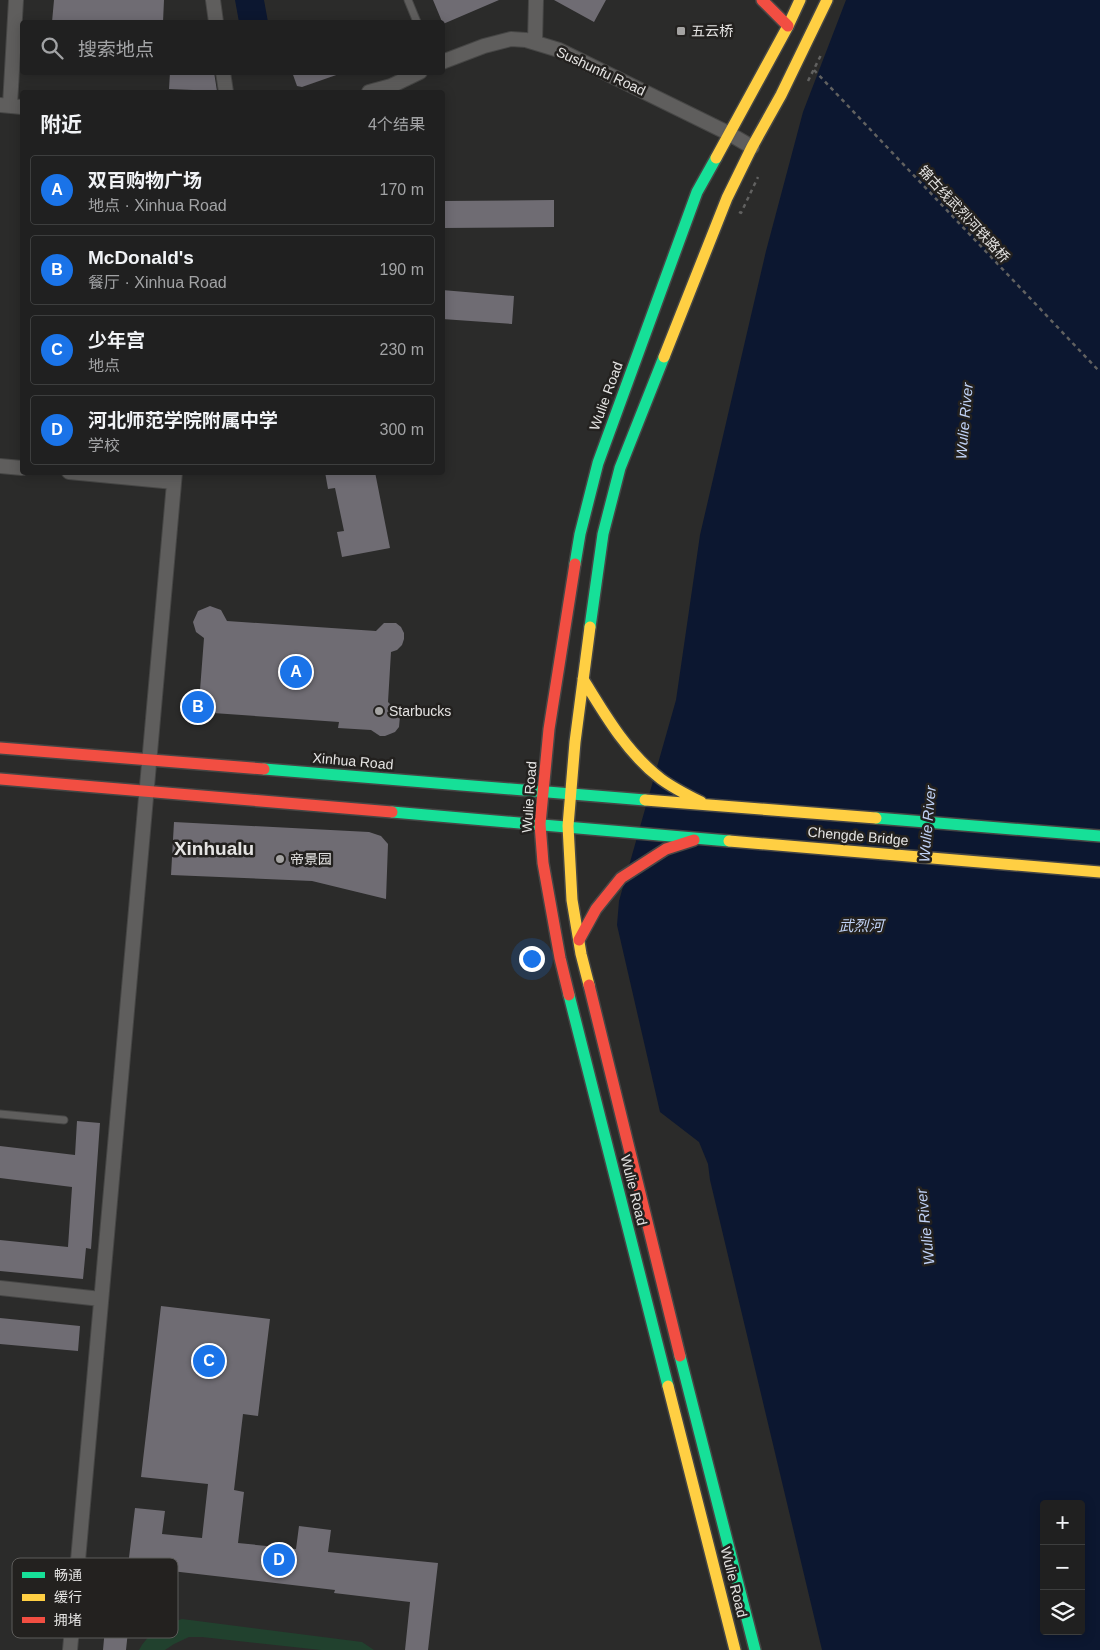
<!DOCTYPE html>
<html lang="zh">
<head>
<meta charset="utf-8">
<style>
  body { margin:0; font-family:Helvetica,"Noto Sans SC",sans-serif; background:#2d2d2d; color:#f1f3f6 }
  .controls { position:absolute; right:15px; bottom:15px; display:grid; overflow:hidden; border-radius:5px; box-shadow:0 2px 12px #0003 }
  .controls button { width:45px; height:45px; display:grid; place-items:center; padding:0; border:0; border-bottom:1px solid #3d3e3e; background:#202020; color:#f1f3f6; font:25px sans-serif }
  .you { position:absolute; left:531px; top:958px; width:18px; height:18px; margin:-12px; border:4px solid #fff; border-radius:50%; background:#1a73e8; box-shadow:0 0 0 8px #1a73e833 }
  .badge { display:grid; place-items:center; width:32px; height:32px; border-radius:50%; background:#1a73e8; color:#fff; font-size:16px; font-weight:700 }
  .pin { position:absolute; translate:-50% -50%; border:2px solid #fff; box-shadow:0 1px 5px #0006 }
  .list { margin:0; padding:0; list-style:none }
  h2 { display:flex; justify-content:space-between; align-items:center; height:65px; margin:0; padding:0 20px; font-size:21px }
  h2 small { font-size:16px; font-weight:400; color:#a2a3a5 }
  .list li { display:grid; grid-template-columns:32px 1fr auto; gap:15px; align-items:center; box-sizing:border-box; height:70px; margin:0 10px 10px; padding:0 10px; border:1px solid #3d3e3e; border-radius:5px }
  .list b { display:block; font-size:19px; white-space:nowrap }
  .list p { margin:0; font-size:16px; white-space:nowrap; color:#a2a3a5 }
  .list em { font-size:16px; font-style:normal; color:#a2a3a5 }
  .icon { flex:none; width:28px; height:28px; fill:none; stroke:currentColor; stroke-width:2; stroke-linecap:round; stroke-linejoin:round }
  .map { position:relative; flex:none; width:1100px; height:1650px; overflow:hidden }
  .search { position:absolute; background:#202020; box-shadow:0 2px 12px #0003; left:20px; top:20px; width:425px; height:55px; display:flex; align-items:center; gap:12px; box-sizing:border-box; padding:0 18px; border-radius:5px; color:#a2a3a5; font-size:19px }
  .panel { position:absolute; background:#202020; box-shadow:0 2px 12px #0003; left:20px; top:90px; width:425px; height:385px; border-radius:5px }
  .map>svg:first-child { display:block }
</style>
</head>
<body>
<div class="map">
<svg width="1100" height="1650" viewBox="0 0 1100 1650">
  <rect width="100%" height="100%" fill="#2b2b2a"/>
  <!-- green -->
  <path fill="#21412e" d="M 182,1619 L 362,1642 L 374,1650 L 321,1650 L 202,1637 L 189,1637 L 174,1644 L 165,1650 L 139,1650 C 147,1634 165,1624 182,1619 Z"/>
  <!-- water -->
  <path fill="#0c1730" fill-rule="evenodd" d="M 235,0 L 264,0 L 268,22 L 239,22 Z
    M 846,0 L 1100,0 L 1100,1650 L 822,1650 L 710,1180 L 708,1164 L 699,1142 L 660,1112 L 617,925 L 619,901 L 676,700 L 700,535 L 766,251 L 803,112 ZM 1044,1504 L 1081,1504 L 1081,1631 L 1044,1631 Z"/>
  <!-- building -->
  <path fill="#6f6c73" d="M 54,0 L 164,0 L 163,22 L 52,22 Z
    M 433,0 L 499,0 L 443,24 Z
    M 554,0 L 606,0 L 594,22 Z
    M 170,72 L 214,72 L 217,91 L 169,89 Z
    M 292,72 L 342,72 L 342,73 L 302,87 L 297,86 Z
    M 554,200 L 554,227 L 442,228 L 442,201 Z
    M 442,290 L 514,296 L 512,324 L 442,319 Z
    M 325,472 L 375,472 L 390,548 L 342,557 L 337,532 L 344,531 L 335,488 L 328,489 Z
    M 210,606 L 221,610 L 227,621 L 376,631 L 384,623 L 396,623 L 401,627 L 404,633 L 404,639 L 402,645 L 397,650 L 391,652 L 388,702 L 397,711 L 400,716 L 399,727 L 395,732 L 385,736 L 380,736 L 371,730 L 338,728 L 339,722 L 213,713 L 205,721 L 193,720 L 188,716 L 185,705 L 190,696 L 200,690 L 204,638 L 196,632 L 193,622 L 198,611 Z
    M 174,822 L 369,832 L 381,836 L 388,844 L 386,899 L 312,881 L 171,875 Z
    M 77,1121 L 100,1123 L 91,1249 L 86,1248 L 83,1279 L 0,1271 L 0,1240 L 68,1247 L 72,1187 L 0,1178 L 0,1146 L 75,1155 Z
    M 161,1306 L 270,1319 L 258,1416 L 243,1414 L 234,1490 L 244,1492 L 238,1543 L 296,1549 L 299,1526 L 331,1530 L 328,1552 L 438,1563 L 428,1650 L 405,1650 L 410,1602 L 334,1593 L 335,1590 L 128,1566 L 135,1508 L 165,1511 L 162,1534 L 202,1538 L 208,1484 L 141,1477 Z
    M 0,1318 L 80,1326 L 78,1351 L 0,1344 Z
    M 105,1628 L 128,1631 L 126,1650 L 103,1650 Z"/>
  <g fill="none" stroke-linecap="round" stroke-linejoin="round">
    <!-- lane casing -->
    <g stroke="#464645" stroke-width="9">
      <path id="lane" d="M 408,0 L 417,22
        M 0,1114 L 64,1120"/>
    </g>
    <!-- street casing -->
    <g stroke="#464645" stroke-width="16">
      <path id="street" d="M 213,0 L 216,22
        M 535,42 L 536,0
        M 442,62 L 484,46 L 511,39 L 526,40 L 559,50 L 728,133 L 752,147
        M 223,72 L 226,92
        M 369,92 L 391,86 L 420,72
        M 0,105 L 22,107
        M 10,105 L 16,0
        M 0,466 L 22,468
        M 69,472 L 174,482
        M 0,1288 L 101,1299
        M 70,1650 L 175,472"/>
    </g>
    <!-- fast casing -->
    <g stroke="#464645" stroke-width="14">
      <path id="fast" d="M 575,564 L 580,534 L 598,463 L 697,192 L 716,158
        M 590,627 L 603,534 L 620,468 L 664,357
        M 264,769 L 645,800
        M 392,812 L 729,841
        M 876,818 L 1100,836
        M 569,995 L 668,1386
        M 680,1356 L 755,1650"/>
    </g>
    <!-- slow casing -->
    <g stroke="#464645" stroke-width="14">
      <path id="slow" d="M 716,158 L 788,26 L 800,0
        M 664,357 L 727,198 L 752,147 L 781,95 L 827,0
        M 583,679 C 605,715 627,753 661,779 C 673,788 687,795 701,802
        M 645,800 L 876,818
        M 729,841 L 1100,872
        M 589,985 L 581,954 L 572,900 L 568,826 L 575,742 L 590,627
        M 668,1386 L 735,1650"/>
    </g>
    <!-- jam casing -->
    <g stroke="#464645" stroke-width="14">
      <path id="jam" d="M 762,0 L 788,26
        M 0,748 L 264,769
        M 0,779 L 392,812
        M 579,940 L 596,909 L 621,878 L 666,849 L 694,840
        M 589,985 L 680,1356
        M 569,995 L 560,958 L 543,863 L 540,824 L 549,729 L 575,564"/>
    </g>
    <!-- path -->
    <path stroke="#616160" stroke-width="2.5" stroke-dasharray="4 4" stroke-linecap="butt" d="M 814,70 L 1100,372
      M 808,81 L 821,55
      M 739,212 L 741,213 L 758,177"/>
    <!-- lane -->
    <use href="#lane" stroke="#5f5e5d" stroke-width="7"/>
    <!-- street -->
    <use href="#street" stroke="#5f5e5d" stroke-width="14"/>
    <!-- fast -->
    <use href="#fast" stroke="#16e098" stroke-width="11"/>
    <!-- slow -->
    <use href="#slow" stroke="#ffcf43" stroke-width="11"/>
    <!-- jam -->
    <use href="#jam" stroke="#f24e42" stroke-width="11"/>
  </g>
  <!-- markers -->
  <g fill="#a4a3a2" stroke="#23211f" stroke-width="2">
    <rect x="676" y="26" width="10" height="10" rx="2.5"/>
    <circle cx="379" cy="711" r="5"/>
    <circle cx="280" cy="859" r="5"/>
  </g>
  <g text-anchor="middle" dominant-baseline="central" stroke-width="5" stroke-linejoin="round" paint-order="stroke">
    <!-- poi labels -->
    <g font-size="14" fill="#e5e4e3" stroke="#23211f" text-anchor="start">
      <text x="691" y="31">五云桥</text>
      <text x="389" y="711">Starbucks</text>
      <text x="290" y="859">帝景园</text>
    </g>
    <!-- street labels -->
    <g font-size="14" fill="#e5e4e3" stroke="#23211f">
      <text transform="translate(601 71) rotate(25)">Sushunfu Road</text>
      <text transform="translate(964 214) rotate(47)">锦古线武烈河铁路桥</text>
      <text transform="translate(606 396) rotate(-70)">Wulie Road</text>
      <text transform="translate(353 761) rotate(5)">Xinhua Road</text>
      <text transform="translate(529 797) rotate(-86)">Wulie Road</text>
      <text transform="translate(858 836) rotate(5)">Chengde Bridge</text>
      <text transform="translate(634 1190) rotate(76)">Wulie Road</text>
      <text transform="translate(734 1582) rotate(76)">Wulie Road</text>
    </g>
    <!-- water labels -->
    <g font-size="15" font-style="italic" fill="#c0d2f6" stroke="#23211f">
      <text transform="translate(964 421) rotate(-85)">Wulie River</text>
      <text transform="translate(927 824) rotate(-85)">Wulie River</text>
      <text x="861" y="925">武烈河</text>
      <text transform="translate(925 1227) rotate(-96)">Wulie River</text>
    </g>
    <!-- district labels -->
    <g font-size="19" font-weight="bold" fill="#e5e4e3" stroke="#23211f">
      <text x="214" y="848">Xinhualu</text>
    </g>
  </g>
  <!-- legend -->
  <rect x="12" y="1558" width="166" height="80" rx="8" fill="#23211f" stroke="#5d5c5a" stroke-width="1"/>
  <rect x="22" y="1572" width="23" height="6" fill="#16e098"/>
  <rect x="22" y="1594" width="23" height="7" fill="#ffcf43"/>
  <rect x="22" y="1617" width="23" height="6" fill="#f24e42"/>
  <g font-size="14" fill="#e5e4e3">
    <text x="54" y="1580">畅通</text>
    <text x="54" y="1602">缓行</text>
    <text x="54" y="1625">拥堵</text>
  </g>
</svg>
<div class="controls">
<button>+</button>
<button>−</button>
<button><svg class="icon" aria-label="layers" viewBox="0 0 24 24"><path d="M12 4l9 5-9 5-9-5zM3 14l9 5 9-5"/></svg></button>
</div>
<div class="you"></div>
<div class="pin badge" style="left:296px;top:672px">A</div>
<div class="pin badge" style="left:198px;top:707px">B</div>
<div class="pin badge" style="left:209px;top:1361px">C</div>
<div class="pin badge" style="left:279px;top:1560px">D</div>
<div class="search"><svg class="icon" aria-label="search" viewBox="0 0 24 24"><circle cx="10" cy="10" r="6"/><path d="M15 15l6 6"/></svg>搜索地点</div>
<section class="panel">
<h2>附近<small>4个结果</small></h2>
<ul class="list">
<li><span class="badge">A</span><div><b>双百购物广场</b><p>地点 · Xinhua Road</p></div><em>170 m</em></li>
<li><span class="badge">B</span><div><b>McDonald's</b><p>餐厅 · Xinhua Road</p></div><em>190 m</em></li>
<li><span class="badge">C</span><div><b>少年宫</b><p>地点</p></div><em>230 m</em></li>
<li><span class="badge">D</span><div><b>河北师范学院附属中学</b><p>学校</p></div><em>300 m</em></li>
</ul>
</section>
</div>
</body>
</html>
